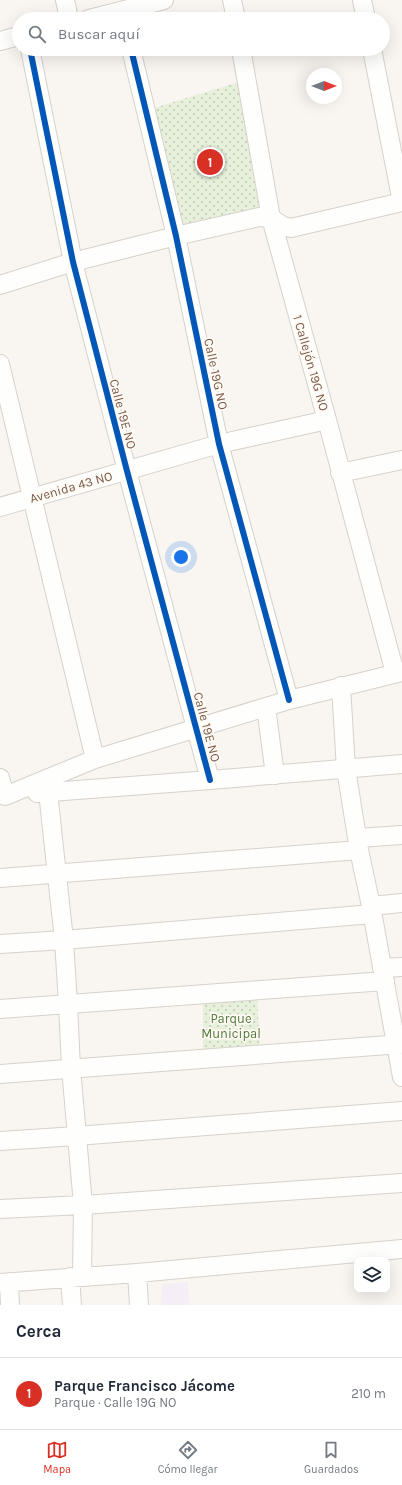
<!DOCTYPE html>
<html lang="es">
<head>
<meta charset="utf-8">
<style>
  body { margin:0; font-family:Karla,sans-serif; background:#f2f2f3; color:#1f2937 }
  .controls { position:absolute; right:12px; bottom:12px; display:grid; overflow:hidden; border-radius:8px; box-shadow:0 4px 16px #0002 }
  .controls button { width:36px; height:36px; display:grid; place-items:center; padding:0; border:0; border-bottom:1px solid #e0e1e3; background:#fff; color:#1f2937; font:20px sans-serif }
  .compass { position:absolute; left:306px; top:68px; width:36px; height:36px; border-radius:50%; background:#fff; box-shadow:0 4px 16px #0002; rotate:90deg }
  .you { position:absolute; left:181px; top:557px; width:14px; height:14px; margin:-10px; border:3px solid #fff; border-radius:50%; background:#1a73e8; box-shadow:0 0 0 6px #1a73e833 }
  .badge { display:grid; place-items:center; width:26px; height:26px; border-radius:50%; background:#d93025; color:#fff; font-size:13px; font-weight:700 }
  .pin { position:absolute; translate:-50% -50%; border:2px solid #fff; box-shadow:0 1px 4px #0006 }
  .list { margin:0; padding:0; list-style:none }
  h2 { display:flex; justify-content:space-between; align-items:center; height:52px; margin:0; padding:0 16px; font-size:17px }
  h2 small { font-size:13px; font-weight:400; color:#747a83 }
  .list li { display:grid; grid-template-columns:26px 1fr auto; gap:12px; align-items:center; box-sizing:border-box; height:72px; padding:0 16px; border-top:1px solid #e0e1e3 }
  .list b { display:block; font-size:15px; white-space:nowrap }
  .list p { margin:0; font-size:13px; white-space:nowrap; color:#747a83 }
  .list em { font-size:13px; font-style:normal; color:#747a83 }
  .icon { flex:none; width:22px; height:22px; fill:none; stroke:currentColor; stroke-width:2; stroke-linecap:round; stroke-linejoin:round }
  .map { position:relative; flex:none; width:402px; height:1305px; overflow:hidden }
  .search { position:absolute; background:#fff; box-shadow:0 4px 16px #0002; left:12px; right:12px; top:12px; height:44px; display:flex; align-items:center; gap:10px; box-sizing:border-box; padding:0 14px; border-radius:22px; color:#747a83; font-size:15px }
  .sheet { height:124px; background:#fff }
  nav { display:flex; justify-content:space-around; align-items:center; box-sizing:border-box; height:56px; border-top:1px solid #e0e1e3; background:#fff; font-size:11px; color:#747a83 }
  nav a { display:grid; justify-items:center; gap:2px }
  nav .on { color:#d93025 }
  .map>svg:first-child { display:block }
</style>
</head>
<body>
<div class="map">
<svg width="402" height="1305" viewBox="0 0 402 1305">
  <defs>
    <pattern id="park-dots" width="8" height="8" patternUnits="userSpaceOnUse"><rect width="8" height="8" fill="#e7f0db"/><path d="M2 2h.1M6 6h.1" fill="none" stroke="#c0c6b4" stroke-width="1.8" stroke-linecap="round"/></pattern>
  </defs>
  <rect width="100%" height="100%" fill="#f9f5f0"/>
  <!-- education -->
  <path fill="#f6eef6" d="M 188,1282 L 189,1305 L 161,1305 L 162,1284 Z"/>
  <!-- park -->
  <path fill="url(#park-dots)" d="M 242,81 L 266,211 L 179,230 L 151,109 Z
    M 257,997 L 260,1051 L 203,1055 L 203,1000 Z"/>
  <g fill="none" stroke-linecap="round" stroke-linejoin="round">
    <!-- minor casing -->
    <g stroke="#d7d1cb" stroke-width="20">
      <path id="minor" d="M 65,0 L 69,19
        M 232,0 L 236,19
        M 362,0 L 366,19
        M 89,19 L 164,0
        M 0,41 L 19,36
        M 30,49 L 73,262 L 127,471 L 210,780
        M 131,49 L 176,236 L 219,444 L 289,700
        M 241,49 L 271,218 L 327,420 L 395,673
        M 372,49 L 402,202
        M 0,285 L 73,262 L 176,236 L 259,217 L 271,218 L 283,226 L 291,228 L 402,202
        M 0,364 L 95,759 L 5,796 L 0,778
        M 340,473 L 402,460
        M 0,507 L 219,444 L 327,420
        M 341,686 L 346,769 L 359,850 L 371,906 L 402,1077
        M 266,707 L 275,775
        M 95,759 L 289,700 L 402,672
        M 48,792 L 64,940 L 68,1004 L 71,1068 L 83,1205 L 82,1277
        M 37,793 L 210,780 L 402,764
        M 358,838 L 402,835
        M 0,878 L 359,850
        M 371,906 L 402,903
        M 0,944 L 64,940 L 372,914
        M 382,968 L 402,967
        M 0,1009 L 385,981
        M 0,1074 L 402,1044
        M 0,1141 L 76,1136 L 402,1111
        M 0,1209 L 83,1205 L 402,1183
        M 137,1273 L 139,1305
        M 70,1277 L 72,1305
        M 9,1282 L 10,1305
        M 0,1283 L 137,1273 L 402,1249"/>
    </g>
    <!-- minor -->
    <use href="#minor" stroke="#fefefd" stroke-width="18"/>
    <!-- cycleway casing -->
    <g stroke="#fffaf3" stroke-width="8">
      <path id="cycleway" d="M 30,49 L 73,262 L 127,471 L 210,780
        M 131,49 L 176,236 L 219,444 L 289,700"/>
    </g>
    <!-- cycleway -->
    <use href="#cycleway" stroke="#0057b8" stroke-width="6"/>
  </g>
  <g text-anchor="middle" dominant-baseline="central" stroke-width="3.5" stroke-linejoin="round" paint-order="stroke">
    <!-- street labels -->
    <g font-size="13" fill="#7a5c4d" stroke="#fffaf3">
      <text transform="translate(311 363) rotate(74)">1 Callejón 19G NO</text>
      <text transform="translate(216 374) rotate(78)">Calle 19G NO</text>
      <text transform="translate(123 414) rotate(75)">Calle 19E NO</text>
      <text transform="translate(71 487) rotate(-16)">Avenida 43 NO</text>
      <text transform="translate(207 727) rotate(75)">Calle 19E NO</text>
    </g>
    <!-- park labels -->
    <g font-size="13" fill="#537a41" stroke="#fffaf3">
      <text x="231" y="1018">Parque<tspan x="231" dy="15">Municipal</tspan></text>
    </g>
  </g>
</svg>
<div class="controls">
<button><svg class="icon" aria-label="layers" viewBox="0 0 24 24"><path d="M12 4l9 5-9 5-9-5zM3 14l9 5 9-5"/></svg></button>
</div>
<svg class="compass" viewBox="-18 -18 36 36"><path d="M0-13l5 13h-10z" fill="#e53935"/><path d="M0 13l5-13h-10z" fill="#747a83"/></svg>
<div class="you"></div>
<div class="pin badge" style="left:210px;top:162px">1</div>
<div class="search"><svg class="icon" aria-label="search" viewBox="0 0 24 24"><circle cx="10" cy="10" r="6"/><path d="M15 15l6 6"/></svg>Buscar aquí</div>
</div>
<section class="sheet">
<h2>Cerca<small></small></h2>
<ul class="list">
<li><span class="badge">1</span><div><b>Parque Francisco Jácome</b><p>Parque · Calle 19G NO</p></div><em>210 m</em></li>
</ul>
</section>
<nav>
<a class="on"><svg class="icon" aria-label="map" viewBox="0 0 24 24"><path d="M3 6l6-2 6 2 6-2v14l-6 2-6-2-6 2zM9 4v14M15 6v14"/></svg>Mapa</a>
<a><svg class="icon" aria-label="directions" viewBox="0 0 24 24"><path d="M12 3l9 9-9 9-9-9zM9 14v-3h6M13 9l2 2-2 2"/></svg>Cómo llegar</a>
<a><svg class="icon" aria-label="saved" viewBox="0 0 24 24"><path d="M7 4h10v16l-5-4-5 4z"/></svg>Guardados</a>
</nav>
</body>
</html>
